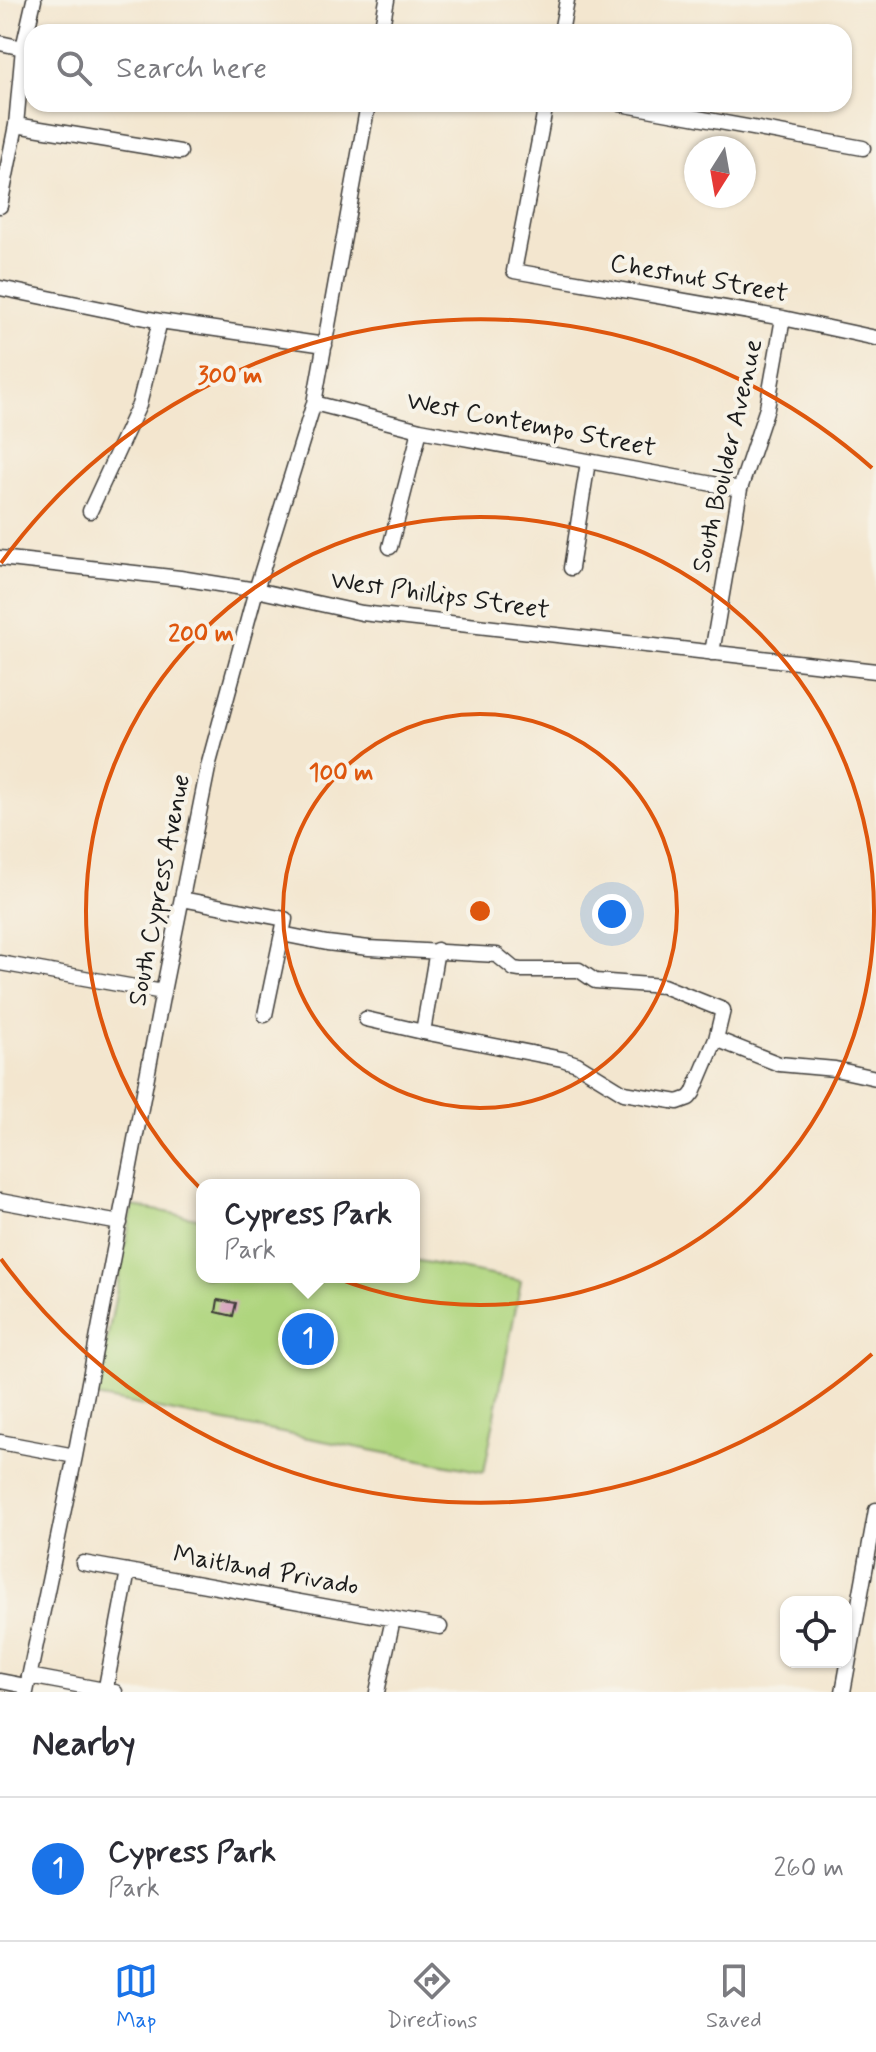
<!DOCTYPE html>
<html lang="en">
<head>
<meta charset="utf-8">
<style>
  body { margin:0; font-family:Mynerve,sans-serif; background:#f2f2f3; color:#2b2b33 }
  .controls { position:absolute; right:24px; bottom:24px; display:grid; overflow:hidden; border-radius:16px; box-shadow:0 2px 6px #0004 }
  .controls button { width:72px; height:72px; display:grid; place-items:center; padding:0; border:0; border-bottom:2px solid #e1e1e2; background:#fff; color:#2b2b33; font:40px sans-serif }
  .compass { position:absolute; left:684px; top:136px; width:72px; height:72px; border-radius:50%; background:#fff; box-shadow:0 2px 6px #0004; rotate:191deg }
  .you { position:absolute; left:612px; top:914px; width:28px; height:28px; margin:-20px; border:6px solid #fff; border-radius:50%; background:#1a73e8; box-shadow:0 0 0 12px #1a73e833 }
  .badge { display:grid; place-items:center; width:52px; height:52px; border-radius:50%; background:#1a73e8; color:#fff; font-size:26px; font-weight:700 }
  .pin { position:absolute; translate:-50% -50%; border:4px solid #fff; box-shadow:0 2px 8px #0006 }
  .popup { position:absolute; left:196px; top:1179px; width:224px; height:104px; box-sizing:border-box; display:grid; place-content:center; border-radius:16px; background:#fff; filter:drop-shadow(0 2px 6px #0005); font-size:26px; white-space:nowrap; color:#7c7c81 }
  .popup b { font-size:30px; color:#2b2b33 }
  .popup::after { content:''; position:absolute; left:50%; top:100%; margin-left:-16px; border:16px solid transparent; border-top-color:#fff }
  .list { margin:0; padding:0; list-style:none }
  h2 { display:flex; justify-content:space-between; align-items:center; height:104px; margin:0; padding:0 32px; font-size:34px }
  h2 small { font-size:26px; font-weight:400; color:#7c7c81 }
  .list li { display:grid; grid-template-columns:52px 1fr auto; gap:24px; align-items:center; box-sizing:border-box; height:144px; padding:0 32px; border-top:2px solid #e1e1e2 }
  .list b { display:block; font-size:30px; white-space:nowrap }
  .list p { margin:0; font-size:26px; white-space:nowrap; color:#7c7c81 }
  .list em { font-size:26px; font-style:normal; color:#7c7c81 }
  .icon { flex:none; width:44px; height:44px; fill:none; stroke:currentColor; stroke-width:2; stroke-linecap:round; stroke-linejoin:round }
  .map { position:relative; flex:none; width:876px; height:1692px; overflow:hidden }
  .search { position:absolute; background:#fff; box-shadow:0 2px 6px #0004; left:24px; right:24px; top:24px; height:88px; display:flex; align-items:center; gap:20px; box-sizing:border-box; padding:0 28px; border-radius:24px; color:#7c7c81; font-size:30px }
  .sheet { height:248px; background:#fff }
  nav { display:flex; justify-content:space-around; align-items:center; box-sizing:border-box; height:112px; border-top:2px solid #e1e1e2; background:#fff; font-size:22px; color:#7c7c81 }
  nav a { display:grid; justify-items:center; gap:4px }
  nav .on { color:#1a73e8 }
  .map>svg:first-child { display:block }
</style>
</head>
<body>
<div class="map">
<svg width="876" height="1692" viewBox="0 0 876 1692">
  <rect width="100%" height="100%" fill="#f7f3e8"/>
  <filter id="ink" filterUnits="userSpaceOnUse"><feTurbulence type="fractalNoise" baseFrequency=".0125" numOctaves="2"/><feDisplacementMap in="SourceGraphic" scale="16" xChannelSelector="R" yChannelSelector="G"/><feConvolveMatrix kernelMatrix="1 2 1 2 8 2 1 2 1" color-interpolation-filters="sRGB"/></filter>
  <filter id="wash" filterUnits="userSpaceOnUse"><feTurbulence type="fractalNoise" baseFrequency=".006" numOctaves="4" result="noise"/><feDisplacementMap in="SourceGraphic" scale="32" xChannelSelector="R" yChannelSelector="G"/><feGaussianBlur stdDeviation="1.8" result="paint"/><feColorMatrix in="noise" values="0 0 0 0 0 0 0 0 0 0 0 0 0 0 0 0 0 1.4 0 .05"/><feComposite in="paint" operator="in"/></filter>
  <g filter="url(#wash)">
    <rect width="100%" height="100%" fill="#f3e6cf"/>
    <!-- green -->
    <path fill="#afd57e" stroke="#66784d" stroke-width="2" d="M 133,1206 L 202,1219 L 202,1277 L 414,1277 L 414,1260 L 521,1281 L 484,1472 L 96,1397 Z"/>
    <g id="blocks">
      <!-- building -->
      <path fill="#d5a1bc" d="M 218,1300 L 236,1303 L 233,1316 L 216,1312 Z"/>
    </g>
  </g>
  <g filter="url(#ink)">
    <use href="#blocks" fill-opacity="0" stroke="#3c3a37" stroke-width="2"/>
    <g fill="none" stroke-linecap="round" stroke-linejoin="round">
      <!-- minor casing -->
      <g stroke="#3c3a37" stroke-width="17">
        <path id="minor" d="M 381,32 L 387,0
          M 561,32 L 567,0
          M 0,43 L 23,48
          M 546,104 L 514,271 L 783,318 L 876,338
          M 620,104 L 863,148
          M 16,125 L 180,152
          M 0,206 L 16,125 L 23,48 L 34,0
          M 0,288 L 160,321 L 325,345
          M 314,403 L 420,430 L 740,489
          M 90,511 L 139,405 L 160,321
          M 390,547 L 420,430
          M 0,558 L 180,578 L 256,590 L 362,613 L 876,671
          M 571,568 L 588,462
          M 712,653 L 740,489 L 767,408 L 783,318
          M 182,899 L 285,919 L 282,934
          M 0,963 L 163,992
          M 265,1015 L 282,934 L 327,943 L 369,948 L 497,955 L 514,969 L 520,970 L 579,970 L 595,981 L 663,986 L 723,1010 L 716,1039
          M 366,1019 L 423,1032 L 437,950
          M 423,1032 L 562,1059 L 577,1064 L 624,1093 L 678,1102 L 689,1098 L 693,1093 L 716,1039 L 779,1064 L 835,1069 L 876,1078
          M 0,1201 L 120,1223
          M 0,1442 L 75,1456
          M 83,1563 L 440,1627
          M 29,1676 L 115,1692
          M 0,1681 L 26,1686
          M 26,1692 L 75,1456 L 163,992 L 209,763 L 256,590 L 314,403 L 368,104
          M 105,1692 L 128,1571
          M 377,1692 L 393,1619
          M 843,1692 L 876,1510"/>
      </g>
      <!-- minor -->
      <use href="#minor" stroke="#fff" stroke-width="14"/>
    </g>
  </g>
  <!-- distance rings -->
  <g fill="none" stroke="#de560d" stroke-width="4">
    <circle cx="480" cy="911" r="197"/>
    <circle cx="480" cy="911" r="394"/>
    <path d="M872 1354A592 592 0 0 1 1 1259M1 563A592 592 0 0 1 872 468"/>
  </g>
  <g text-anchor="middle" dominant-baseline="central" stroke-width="8" stroke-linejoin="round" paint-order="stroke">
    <!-- street labels -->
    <g font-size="26" fill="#1c1c1c" stroke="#f7f3e8">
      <text transform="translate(699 279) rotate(10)">Chestnut Street</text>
      <text transform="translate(531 425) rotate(11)">West Contempo Street</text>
      <text transform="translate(728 456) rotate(-77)">South Boulder Avenue</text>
      <text transform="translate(440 596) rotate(8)">West Phillips Street</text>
      <text transform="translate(160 890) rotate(-79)">South Cypress Avenue</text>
      <text transform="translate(266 1571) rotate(10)">Maitland Privado</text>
    </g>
  </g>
  <circle cx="480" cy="911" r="12" fill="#de560d" stroke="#f7f3e8" stroke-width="4"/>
  <g font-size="24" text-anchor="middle" font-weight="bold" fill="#de560d" stroke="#f7f3e8" stroke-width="8" stroke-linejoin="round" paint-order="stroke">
    <text x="230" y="383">300 m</text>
    <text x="201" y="641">200 m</text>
    <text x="341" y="780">100 m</text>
  </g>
</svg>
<div class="controls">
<button><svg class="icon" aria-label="locate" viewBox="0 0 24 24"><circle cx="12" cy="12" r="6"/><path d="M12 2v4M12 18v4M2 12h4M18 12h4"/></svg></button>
</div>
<svg class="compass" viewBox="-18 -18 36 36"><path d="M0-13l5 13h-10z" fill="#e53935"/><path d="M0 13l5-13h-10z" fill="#7c7c81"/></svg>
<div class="you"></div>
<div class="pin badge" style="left:308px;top:1339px">1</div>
<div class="popup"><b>Cypress Park</b>Park</div>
<div class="search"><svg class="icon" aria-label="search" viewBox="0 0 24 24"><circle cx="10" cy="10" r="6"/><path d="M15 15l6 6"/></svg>Search here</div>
</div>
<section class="sheet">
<h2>Nearby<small></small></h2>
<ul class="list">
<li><span class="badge">1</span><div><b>Cypress Park</b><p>Park</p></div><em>260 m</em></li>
</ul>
</section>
<nav>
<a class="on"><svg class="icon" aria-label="map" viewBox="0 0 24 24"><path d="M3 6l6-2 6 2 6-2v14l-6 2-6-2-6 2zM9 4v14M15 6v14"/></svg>Map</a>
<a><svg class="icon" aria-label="directions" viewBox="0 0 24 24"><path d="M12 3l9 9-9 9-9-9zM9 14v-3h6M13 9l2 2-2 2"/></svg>Directions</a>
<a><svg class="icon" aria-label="saved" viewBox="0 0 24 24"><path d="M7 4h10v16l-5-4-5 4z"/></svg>Saved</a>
</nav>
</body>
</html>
